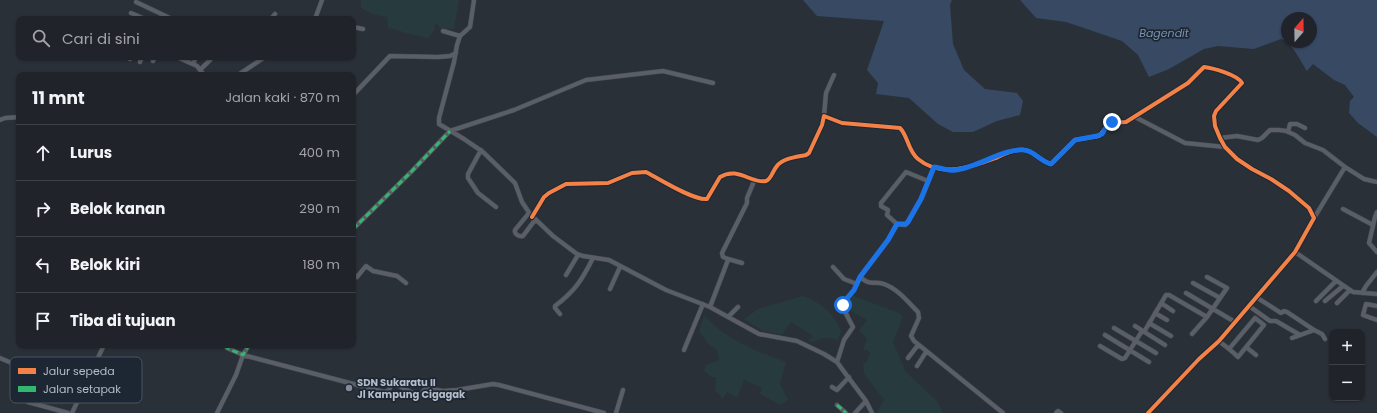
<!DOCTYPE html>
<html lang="id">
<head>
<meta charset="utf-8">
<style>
  body { margin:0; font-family:Poppins,sans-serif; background:#282c32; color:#f1f3f6 }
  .controls { position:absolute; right:12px; bottom:12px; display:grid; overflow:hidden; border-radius:8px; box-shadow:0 1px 3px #0004 }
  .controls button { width:36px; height:36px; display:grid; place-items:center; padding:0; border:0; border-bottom:1px solid #3d4147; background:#20242a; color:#f1f3f6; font:20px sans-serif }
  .compass { position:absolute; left:1281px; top:12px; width:36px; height:36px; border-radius:50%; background:#20242a; box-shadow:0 1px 3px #0004; rotate:20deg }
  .stop { position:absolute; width:12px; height:12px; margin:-9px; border:3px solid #1a73e8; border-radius:50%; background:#fff }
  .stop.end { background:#1a73e8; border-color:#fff; box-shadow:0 1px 4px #0008 }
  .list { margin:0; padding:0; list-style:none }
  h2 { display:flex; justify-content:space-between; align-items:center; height:52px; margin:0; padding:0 16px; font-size:17px }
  h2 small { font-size:13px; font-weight:400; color:#a2a4a8 }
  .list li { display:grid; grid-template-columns:26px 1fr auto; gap:12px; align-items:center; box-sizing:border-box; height:56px; padding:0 16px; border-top:1px solid #3d4147 }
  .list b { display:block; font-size:15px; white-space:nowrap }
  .list em { font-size:13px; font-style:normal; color:#a2a4a8 }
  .icon { flex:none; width:22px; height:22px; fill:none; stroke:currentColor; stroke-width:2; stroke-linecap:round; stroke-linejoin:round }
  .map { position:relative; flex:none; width:1377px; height:413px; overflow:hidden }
  .search { position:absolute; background:#20242a; box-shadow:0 1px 3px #0004; left:16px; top:16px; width:340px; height:44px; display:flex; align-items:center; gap:10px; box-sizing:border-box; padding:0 14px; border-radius:8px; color:#a2a4a8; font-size:15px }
  .panel { position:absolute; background:#20242a; box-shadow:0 1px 3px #0004; left:16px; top:72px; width:340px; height:276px; border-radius:8px }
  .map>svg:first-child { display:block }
</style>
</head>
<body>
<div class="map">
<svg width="1377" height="413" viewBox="0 0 1377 413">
  <rect width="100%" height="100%" fill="#2a3038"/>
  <!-- green -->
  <path fill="#273a3e" d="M 361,0 L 459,0 L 454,29 L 441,28 L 435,23 L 434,30 L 428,38 L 409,34 L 388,27 L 387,17 L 372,14 L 361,8 Z
    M 851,295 L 899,313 L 903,317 L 893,342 L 906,372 L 937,401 L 943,413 L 876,413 L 884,400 L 864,374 L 863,362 L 866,363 L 870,353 L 867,350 L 863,350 L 867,338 L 859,330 L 867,320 L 849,310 L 846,311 L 845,301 Z
    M 803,296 C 820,302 835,314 841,331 L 838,340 C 830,338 821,337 814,342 L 808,341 L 813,336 L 791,322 L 782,335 L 763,331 L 744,319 L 758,309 Z
    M 704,315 C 726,340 756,351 786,362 L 780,384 L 788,400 L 780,405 L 760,394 L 762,388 L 744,380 L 737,398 L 727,392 L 723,399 L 715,390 L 716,377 L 711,377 L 704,371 L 706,365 L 719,360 L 717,350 L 708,344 L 699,331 Z"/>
  <!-- water -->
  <path fill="#384963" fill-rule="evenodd" d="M 803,0 L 952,0 L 950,5 L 953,44 L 964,70 L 985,89 L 1017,93 L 1023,101 L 1020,115 L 997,121 L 973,132 L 953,132 L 938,124 L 909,98 L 876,94 L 878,83 L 867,70 L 884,21 L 817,16 Z
    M 1020,0 L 1377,0 L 1377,137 L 1358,123 L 1349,113 L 1350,101 L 1354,97 L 1345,85 L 1334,80 L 1313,64 L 1307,71 C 1301,62 1292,42 1281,39 L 1254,49 L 1218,46 L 1204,49 L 1169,69 L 1149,77 L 1138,55 L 1122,41 L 1066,22 L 1036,18 ZM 1287,18 L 1311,18 L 1311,42 L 1287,42 Z"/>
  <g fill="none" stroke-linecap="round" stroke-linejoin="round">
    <!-- minor casing -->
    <g stroke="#484c53" stroke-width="5">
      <path id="minor" d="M 474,0 L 470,27 L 460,36 L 457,45 L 454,62 L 439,118 L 439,124 L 464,139 L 483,152 L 515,183 L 522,202 L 530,214 L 553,236 L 577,254 L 583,256 L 609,260 L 666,290 L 710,307 L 759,334 L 797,341 L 824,354 L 837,362 L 842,369 L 866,401 L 872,413
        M 136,2 L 172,19
        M 131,13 L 145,19
        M 271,19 L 275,14
        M 315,19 L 322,0
        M 353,27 L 363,29
        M 443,31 L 460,36
        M 170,57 L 172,57
        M 177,57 L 197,66 L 204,75
        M 130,59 L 131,57
        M 153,61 L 155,57
        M 140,62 L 142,57
        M 193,64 L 196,57
        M 200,70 L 211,59
        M 238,75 L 265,57
        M 353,95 L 390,56 L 438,57 L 450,56 L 456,53
        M 824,116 L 826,93 L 834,75
        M 1135,117 L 1185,143 L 1225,147
        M 0,120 L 5,118 L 19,117
        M 1288,132 L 1290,124 L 1297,124 L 1305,128
        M 1220,138 L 1237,136 L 1258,140 L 1262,138 L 1270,130 L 1279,130 L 1286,131 L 1295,135 L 1305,143 L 1323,150 L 1345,167 L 1364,179 L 1377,182
        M 481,150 L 468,174 L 468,178 L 478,193 L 496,207
        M 1343,209 L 1373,225
        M 1377,212 L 1375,217 L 1369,243 L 1377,252
        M 529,213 L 515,230 C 514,234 519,237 523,236 L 535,220
        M 532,217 L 544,197 L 549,193 L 566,184 L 608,183 L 632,173 L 646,172 C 659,179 694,201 707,199 L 720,177 C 738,166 751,184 766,181 C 771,180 773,170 777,166 C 783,158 797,157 806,155 L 809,153 L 822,125 L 824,116 L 842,123 L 900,128 C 908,136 908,151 918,159 C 942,179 973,166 998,157 C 1006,153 1015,149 1024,150 C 1033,150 1041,162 1051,164 L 1075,140 L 1099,136 L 1110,123 L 1126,122 L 1188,83 L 1204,67 C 1213,68 1238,75 1242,83 L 1216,111 L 1214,116 L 1215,126 L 1220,138 L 1225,147 L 1237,159 L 1252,169 L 1271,179 L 1289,191 L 1309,208 L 1314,218 L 1295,252 L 1219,341 L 1199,359 L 1148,413
        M 1314,218 L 1345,167
        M 897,224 L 887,215 L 888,210 L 881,206 L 881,203 L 906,172 L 928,181
        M 353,229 L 412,171 L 450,131 L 514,110 L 586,80 L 663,71 L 713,83
        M 1295,252 L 1350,290 L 1353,292 L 1377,294
        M 728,259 L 742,263
        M 833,267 L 844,279 L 857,284
        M 353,274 L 357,277 L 366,266 L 373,271 L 397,276 L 406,283
        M 566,275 L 578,255
        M 860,277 C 872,287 872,280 884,284 C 898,289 908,302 918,312 L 919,318 L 911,336 L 914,341 L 1003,413
        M 1193,283 L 1220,298
        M 610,289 L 620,267
        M 1186,293 L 1235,322
        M 1362,293 L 1366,286 L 1377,272
        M 1256,297 L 1281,313 L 1284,311 L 1287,312 L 1314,330 L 1322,334 L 1325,339
        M 1316,301 L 1336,281
        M 1325,301 L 1343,286
        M 1161,303 L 1173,311
        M 1337,303 L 1350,290
        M 1249,306 L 1270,321 L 1276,321 L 1300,335
        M 1377,306 L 1366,304 L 1363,315 L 1377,320
        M 710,307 L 728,260 L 728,259 L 723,257 L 722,253 L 747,203 L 747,198 L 755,179
        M 1155,313 L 1167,320
        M 560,314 L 555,308 L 555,306 C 575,291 582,280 593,258
        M 728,317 L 738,307
        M 1149,323 L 1171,336
        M 1135,326 L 1165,345
        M 1114,328 L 1156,353
        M 1144,332 L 1166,295 L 1169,295 L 1207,317
        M 1192,334 L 1207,317 L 1227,288 L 1207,277
        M 1105,335 L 1149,362
        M 1292,338 L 1314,330
        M 1219,341 C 1225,346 1232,351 1238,357 L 1264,325 L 1255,318 L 1229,349
        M 228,345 L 227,348 L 243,355 L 249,345
        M 1100,346 L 1122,359 L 1125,358 L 1142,331
        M 1246,347 L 1256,355
        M 684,350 L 703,304
        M 0,358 L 26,369 L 20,393 L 28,402 L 68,413
        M 908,358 L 918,345
        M 837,362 L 844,340 L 853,327 C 849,319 843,311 844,302 L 854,290 L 860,277 L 888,240 L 897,224 L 905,225 L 907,223 L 921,199 L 934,167
        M 917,366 L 926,352
        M 832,387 L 837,390 L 849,377
        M 837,405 L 846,413
        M 72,413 L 104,345
        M 217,413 L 236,375 L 243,355 L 384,392 L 388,391 L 393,383 L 419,396 L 426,388 L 443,391 L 457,390 L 493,384 L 499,385 L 604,413
        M 616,413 L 623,390
        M 855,413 L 866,401
        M 1056,413 L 1058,411 L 1061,413"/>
    </g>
    <!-- minor -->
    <use href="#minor" stroke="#5a5e66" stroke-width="4"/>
    <!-- quiet -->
    <path stroke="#33b770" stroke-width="3" stroke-dasharray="6 3" stroke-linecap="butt" d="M 353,229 L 412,171 L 450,131
      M 228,345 L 227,348 L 243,355 L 249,345
      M 837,405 L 846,413"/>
    <!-- cycleway casing -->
    <g stroke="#1d2633" stroke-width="6">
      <path id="cycleway" d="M 532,217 L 544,197 L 549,193 L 566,184 L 608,183 L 632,173 L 646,172 C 659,179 694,201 707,199 L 720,177 C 738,166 751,184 766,181 C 771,180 773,170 777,166 C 783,158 797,157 806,155 L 809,153 L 822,125 L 824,116 L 842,123 L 900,128 C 908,136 908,151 918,159 C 942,179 973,166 998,157 C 1006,153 1015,149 1024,150 C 1033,150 1041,162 1051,164 L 1075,140 L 1099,136 L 1110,123 L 1126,122 L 1188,83 L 1204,67 C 1213,68 1238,75 1242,83 L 1216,111 L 1214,116 L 1215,126 L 1220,138 L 1225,147 L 1237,159 L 1252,169 L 1271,179 L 1289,191 L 1309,208 L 1314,218 L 1295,252 L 1219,341 L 1199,359 L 1148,413"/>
    </g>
    <!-- cycleway -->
    <use href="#cycleway" stroke="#f48246" stroke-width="4"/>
  </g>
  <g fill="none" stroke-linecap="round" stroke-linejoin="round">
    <!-- route -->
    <path stroke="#1a73e8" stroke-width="5" d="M 843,305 L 844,302 L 854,290 L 860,277 L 888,240 L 897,224 L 906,224 L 908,222 L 921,199 L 934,167 C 941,168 949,171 955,170 C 977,168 1004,148 1024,150 C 1033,150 1041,162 1051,164 L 1075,140 L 1097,136 L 1102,134 L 1108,124 L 1112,122"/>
  </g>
  <!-- markers -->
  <circle fill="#848b96" stroke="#1d2633" stroke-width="1.5" cx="349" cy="388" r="4"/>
  <g text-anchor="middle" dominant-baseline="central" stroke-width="3.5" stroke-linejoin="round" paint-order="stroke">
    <!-- poi labels -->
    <g font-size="10" font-weight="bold" fill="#b4bcc9" stroke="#1d2633" text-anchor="start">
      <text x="357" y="382">SDN Sukaratu II<tspan x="357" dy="12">Jl Kampung Cigagak</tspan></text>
    </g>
    <!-- water labels -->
    <g font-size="11" font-style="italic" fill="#7c92b1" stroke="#1d2633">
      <text x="1164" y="33">Bagendit</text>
    </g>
  </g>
  <!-- legend -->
  <rect x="10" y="357" width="132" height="46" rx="6" fill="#1d2633" stroke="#4a5360" stroke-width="1"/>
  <rect x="18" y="368" width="18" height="6" fill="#f48246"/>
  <rect x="18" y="386" width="18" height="6" fill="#33b770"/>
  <g font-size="11" fill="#b4bcc9">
    <text x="43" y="375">Jalur sepeda</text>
    <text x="43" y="393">Jalan setapak</text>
  </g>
</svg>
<div class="controls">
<button>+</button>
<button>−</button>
</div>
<svg class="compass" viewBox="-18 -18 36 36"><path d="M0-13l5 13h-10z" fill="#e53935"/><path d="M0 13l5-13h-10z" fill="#a2a4a8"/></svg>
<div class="stop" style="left:843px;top:305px"></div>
<div class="stop end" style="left:1112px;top:122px"></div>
<div class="search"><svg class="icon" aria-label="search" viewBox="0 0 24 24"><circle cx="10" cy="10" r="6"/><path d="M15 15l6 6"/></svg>Cari di sini</div>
<section class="panel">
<h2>11 mnt<small>Jalan kaki · 870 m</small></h2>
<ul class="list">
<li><svg class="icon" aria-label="ahead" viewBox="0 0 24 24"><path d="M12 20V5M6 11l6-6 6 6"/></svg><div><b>Lurus</b></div><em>400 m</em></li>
<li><svg class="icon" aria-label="right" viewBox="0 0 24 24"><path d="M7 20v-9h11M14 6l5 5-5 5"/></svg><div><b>Belok kanan</b></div><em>290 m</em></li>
<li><svg class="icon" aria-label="left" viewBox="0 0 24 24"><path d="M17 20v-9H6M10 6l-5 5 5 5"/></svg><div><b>Belok kiri</b></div><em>180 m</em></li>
<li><svg class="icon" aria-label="arrive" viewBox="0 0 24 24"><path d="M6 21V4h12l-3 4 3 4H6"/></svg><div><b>Tiba di tujuan</b></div></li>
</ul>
</section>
</div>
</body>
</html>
